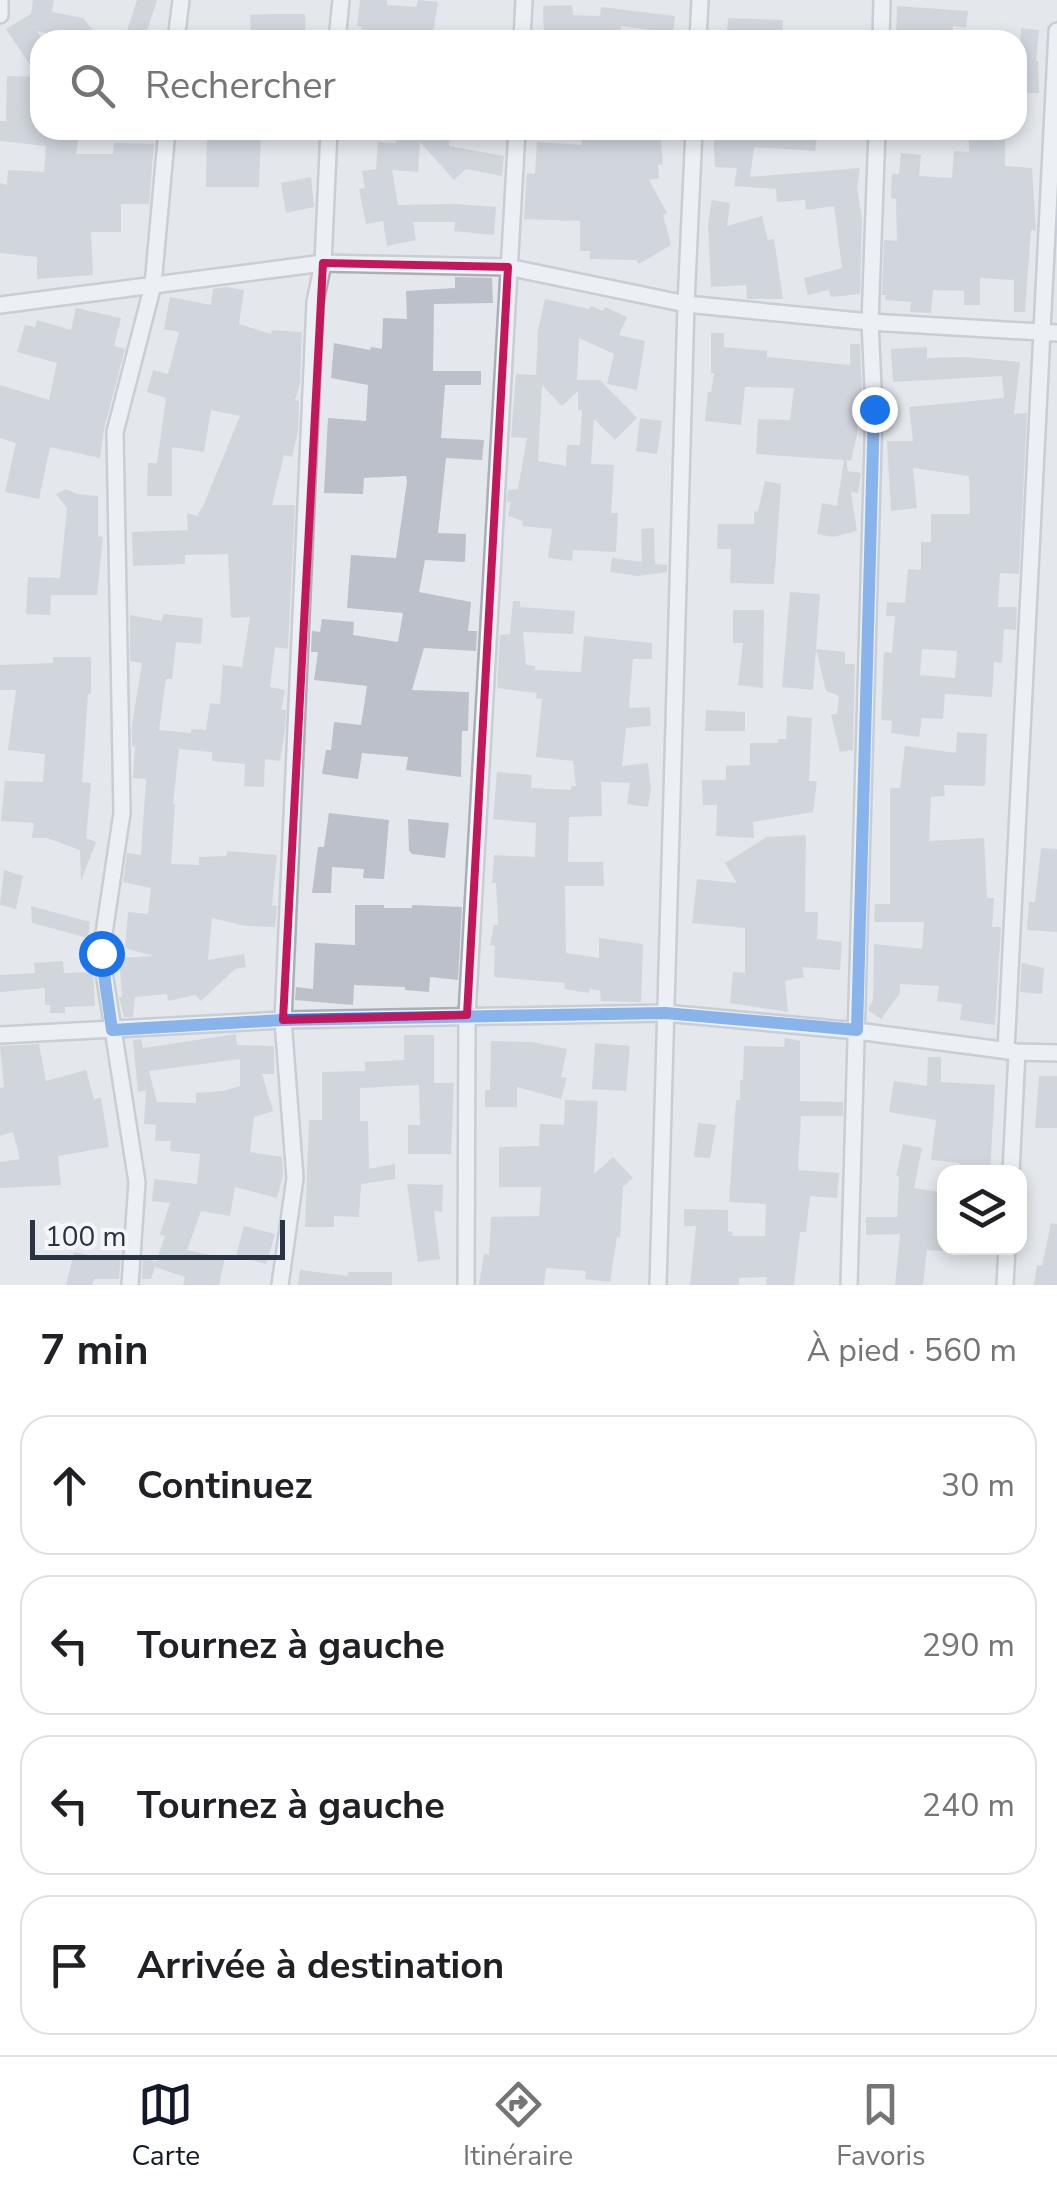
<!DOCTYPE html>
<html lang="fr">
<head>
<meta charset="utf-8">
<style>
  body { margin:0; font-family:"Nunito Sans",sans-serif; background:#f6f6f6; color:#202124 }
  .controls { position:absolute; right:30px; bottom:30px; display:grid; overflow:hidden; border-radius:20px; box-shadow:0 5px 15px #0003 }
  .controls button { width:90px; height:90px; display:grid; place-items:center; padding:0; border:0; border-bottom:2px solid #e0e0e0; background:#fff; color:#202124; font:50px sans-serif }
  .scale { position:absolute; left:30px; bottom:25px; width:255px; box-sizing:border-box; padding-left:10px; border:5px solid #2b3445; border-top:0; font-size:28px; line-height:35px; white-space:nowrap; color:#2b3445; -webkit-text-stroke:8px #f4f6f9; paint-order:stroke }
  .stop { position:absolute; width:30px; height:30px; margin:-22px; border:8px solid #1a73e8; border-radius:50%; background:#fff }
  .stop.end { background:#1a73e8; border-color:#fff; box-shadow:0 2px 10px #0008 }
  .list { margin:0; padding:0; list-style:none }
  h2 { display:flex; justify-content:space-between; align-items:center; height:130px; margin:0; padding:0 40px; font-size:42px }
  h2 small { font-size:32px; font-weight:400; color:#757577 }
  .list li { display:grid; grid-template-columns:65px 1fr auto; gap:30px; align-items:center; box-sizing:border-box; height:140px; margin:0 20px 20px; padding:0 20px; border:2px solid #e0e0e0; border-radius:30px }
  .list b { display:block; font-size:38px; white-space:nowrap }
  .list em { font-size:32px; font-style:normal; color:#757577 }
  .icon { flex:none; width:55px; height:55px; fill:none; stroke:currentColor; stroke-width:2; stroke-linecap:round; stroke-linejoin:round }
  .map { position:relative; flex:none; width:1057px; height:1285px; overflow:hidden }
  .search { position:absolute; background:#fff; box-shadow:0 5px 15px #0003; left:30px; right:30px; top:30px; height:110px; display:flex; align-items:center; gap:25px; box-sizing:border-box; padding:0 35px; border-radius:30px; color:#757577; font-size:38px }
  .sheet { height:770px; background:#fff }
  nav { display:flex; justify-content:space-around; align-items:center; box-sizing:border-box; height:140px; border-top:2px solid #e0e0e0; background:#fff; font-size:28px; color:#757577 }
  nav a { display:grid; justify-items:center; gap:5px }
  nav .on { color:#111827 }
  .map>svg:first-child { display:block }
</style>
</head>
<body>
<div class="map">
<svg width="1057" height="1285" viewBox="0 0 1057 1285">
  <rect width="100%" height="100%" fill="#e4e7ec"/>
  <!-- building -->
  <path fill="#bbc0ca" fill-rule="evenodd" d="M 33,0 L 54,0 L 52,12 L 83,18 L 101,40 L 76,40 L 37,31 L 40,36 L 40,130 L 69,132 L 69,139 L 78,140 L 76,154 L 113,154 L 114,143 L 154,144 L 149,204 L 121,204 L 121,232 L 91,232 L 93,275 L 37,279 L 37,257 L 0,253 L 0,183 L 7,185 L 8,170 L 44,172 L 46,146 L 0,141 L 0,121 L 6,121 L 7,76 L 38,77 L 6,29 L 31,14 Z
    M 137,0 L 157,0 L 144,40 L 125,37 Z
    M 360,0 L 387,0 L 387,5 L 416,7 L 418,0 L 438,2 L 432,40 L 359,40 L 362,27 L 357,26 Z
    M 572,5 L 573,15 L 600,16 L 601,7 L 675,16 L 673,33 L 621,26 L 620,40 L 544,40 L 543,6 Z
    M 897,6 L 968,11 L 966,28 L 953,26 L 952,40 L 896,40 Z
    M 273,14 L 305,14 L 306,40 L 259,40 L 258,33 L 251,33 L 250,15 Z
    M 728,18 L 783,20 L 782,40 L 755,40 L 755,36 L 727,34 Z
    M 1021,28 L 1039,30 L 1036,61 L 1038,61 L 1039,93 L 1017,93 Z
    M 207,130 L 261,130 L 259,187 L 206,187 Z
    M 397,130 L 450,130 L 449,146 L 504,156 L 502,176 L 466,169 L 454,180 L 420,142 L 418,172 L 392,170 L 398,205 L 456,204 L 496,207 L 494,235 L 454,231 L 455,222 L 413,222 L 416,240 L 387,246 L 383,221 L 366,224 L 359,189 L 365,188 L 362,171 L 376,169 L 378,142 L 396,143 Z
    M 648,130 L 660,130 L 663,164 L 658,165 L 659,178 L 649,180 L 667,213 L 663,215 L 671,245 L 639,264 L 636,260 L 590,259 L 590,251 L 580,251 L 580,221 L 524,219 L 527,173 L 535,174 L 537,142 L 582,145 L 581,134 L 621,131 L 621,138 L 647,136 Z
    M 713,130 L 793,134 L 794,130 L 818,130 L 815,151 L 754,147 L 750,177 L 860,168 L 857,187 L 862,219 L 860,294 L 831,297 L 829,290 L 808,295 L 804,278 L 842,268 L 834,206 L 806,210 L 805,200 L 777,202 L 776,189 L 734,186 L 737,168 L 715,167 Z
    M 969,130 L 1005,130 L 1005,166 L 1032,168 L 1036,231 L 1031,230 L 1025,312 L 1014,312 L 1014,280 L 980,278 L 980,305 L 964,305 L 964,291 L 933,290 L 931,313 L 910,312 L 911,302 L 885,300 L 886,295 L 882,295 L 884,240 L 897,241 L 896,199 L 891,198 L 892,174 L 899,174 L 901,153 L 921,155 L 919,176 L 952,178 L 954,151 L 969,152 Z
    M 311,177 L 314,207 L 286,213 L 281,183 Z
    M 712,200 L 730,203 L 727,226 L 762,216 L 768,240 L 774,239 L 783,299 L 747,299 L 746,285 L 711,287 L 708,224 Z
    M 455,277 L 492,278 L 493,303 L 434,304 L 433,371 L 481,371 L 481,385 L 445,385 L 441,438 L 484,440 L 482,460 L 446,458 L 438,533 L 466,534 L 465,562 L 425,560 L 419,592 L 471,602 L 468,631 L 477,631 L 476,651 L 424,648 L 412,690 L 469,692 L 468,731 L 462,731 L 461,777 L 406,770 L 408,757 L 362,753 L 358,779 L 322,774 L 326,750 L 331,750 L 334,722 L 361,725 L 367,686 L 314,680 L 318,652 L 311,652 L 312,631 L 320,632 L 322,619 L 354,622 L 353,635 L 398,642 L 403,613 L 347,608 L 351,555 L 396,558 L 407,482 L 406,476 L 364,478 L 363,494 L 324,493 L 328,418 L 366,421 L 368,385 L 331,378 L 334,343 L 370,350 L 371,347 L 382,349 L 383,318 L 407,319 L 406,291 L 455,288 Z
    M 226,287 L 244,290 L 239,324 L 271,334 L 272,330 L 302,332 L 300,384 L 295,400 L 299,401 L 298,432 L 292,457 L 284,455 L 272,505 L 295,505 L 288,649 L 275,647 L 270,687 L 285,690 L 281,710 L 286,710 L 285,730 L 280,761 L 265,759 L 264,787 L 244,786 L 245,764 L 212,761 L 212,752 L 179,749 L 173,804 L 175,804 L 171,864 L 199,865 L 199,857 L 226,856 L 227,851 L 277,855 L 272,905 L 277,906 L 275,927 L 246,926 L 212,918 L 208,960 L 244,954 L 246,967 L 235,969 L 201,1001 L 195,995 L 168,1001 L 167,994 L 135,997 L 133,1017 L 124,1017 L 119,997 L 122,997 L 119,958 L 153,956 L 125,948 L 128,912 L 148,914 L 151,888 L 123,882 L 127,853 L 141,855 L 146,779 L 133,778 L 135,747 L 132,746 L 132,725 L 142,663 L 130,661 L 130,615 L 162,621 L 163,614 L 203,618 L 201,644 L 176,642 L 172,679 L 166,679 L 159,730 L 191,733 L 191,729 L 206,730 L 210,703 L 220,704 L 223,665 L 242,667 L 250,617 L 231,618 L 228,554 L 185,555 L 185,564 L 133,566 L 132,532 L 188,530 L 187,513 L 197,516 L 204,504 L 240,416 L 211,410 L 204,452 L 172,447 L 172,496 L 147,496 L 148,463 L 157,463 L 166,398 L 147,392 L 153,370 L 168,374 L 179,332 L 164,329 L 170,297 L 211,305 L 213,289 Z
    M 545,299 L 589,309 L 591,306 L 603,311 L 605,307 L 627,317 L 619,335 L 645,341 L 637,390 L 607,384 L 614,354 L 579,338 L 577,380 L 600,380 L 637,418 L 615,440 L 594,419 L 591,464 L 614,465 L 611,513 L 618,513 L 616,552 L 573,550 L 572,561 L 548,558 L 552,529 L 522,526 L 523,521 L 508,516 L 511,502 L 507,502 L 508,490 L 518,489 L 527,438 L 511,437 L 516,374 L 536,375 L 538,330 ZM 542,385 L 562,406 L 578,391 L 578,410 L 582,410 L 580,445 L 567,445 L 566,466 L 538,461 Z
    M 76,308 L 121,318 L 114,346 L 125,349 L 104,429 L 100,458 L 50,447 L 39,499 L 5,492 L 16,443 L 0,438 L 0,385 L 49,400 L 57,363 L 17,352 L 25,325 L 35,327 L 37,320 L 71,330 Z
    M 711,333 L 724,333 L 724,347 L 767,351 L 767,357 L 850,365 L 850,344 L 860,344 L 862,395 L 861,400 L 858,400 L 857,435 L 851,461 L 846,460 L 848,471 L 861,473 L 858,493 L 851,492 L 857,531 L 833,537 L 817,534 L 822,503 L 837,506 L 844,460 L 756,454 L 758,419 L 790,420 L 794,388 L 745,387 L 741,425 L 705,421 L 708,392 L 711,392 L 714,373 L 711,373 Z
    M 927,347 L 927,358 L 964,357 L 1020,362 L 1014,414 L 1027,413 L 1019,574 L 1000,573 L 998,607 L 1017,607 L 1016,630 L 1004,629 L 1002,663 L 994,662 L 992,697 L 945,694 L 943,719 L 922,718 L 919,737 L 891,733 L 892,721 L 881,720 L 884,652 L 892,653 L 895,616 L 886,616 L 887,602 L 905,603 L 908,569 L 921,570 L 921,542 L 931,542 L 931,514 L 970,514 L 969,476 L 913,468 L 917,508 L 891,511 L 887,441 L 913,441 L 909,407 L 1004,398 L 1002,376 L 893,382 L 891,349 ZM 922,649 L 957,651 L 955,678 L 920,675 Z
    M 640,418 L 662,421 L 657,454 L 636,451 Z
    M 765,481 L 781,484 L 774,584 L 730,583 L 731,549 L 717,549 L 718,524 L 754,524 L 754,512 L 758,511 Z
    M 66,489 L 77,494 L 98,496 L 98,536 L 103,537 L 97,595 L 51,595 L 50,615 L 26,614 L 28,577 L 60,578 L 67,508 L 56,494 Z
    M 654,528 L 655,564 L 667,565 L 667,572 L 638,576 L 610,572 L 612,558 L 642,562 L 641,529 Z
    M 790,592 L 820,594 L 813,690 L 782,687 Z
    M 513,601 L 520,601 L 520,607 L 575,611 L 573,634 L 523,632 L 526,665 L 535,666 L 535,670 L 581,672 L 584,636 L 652,643 L 652,659 L 633,659 L 629,705 L 630,708 L 650,707 L 651,726 L 626,728 L 622,766 L 648,763 L 651,790 L 648,807 L 627,804 L 630,783 L 601,782 L 602,816 L 569,817 L 568,862 L 603,862 L 604,886 L 565,886 L 566,953 L 599,958 L 599,938 L 643,944 L 641,1002 L 601,1001 L 600,991 L 590,989 L 589,993 L 564,989 L 565,983 L 494,977 L 495,946 L 490,945 L 494,925 L 498,925 L 496,883 L 492,883 L 494,855 L 535,857 L 536,823 L 493,819 L 497,772 L 532,775 L 531,788 L 571,790 L 571,786 L 576,786 L 573,761 L 536,757 L 542,699 L 536,698 L 537,693 L 497,688 L 500,635 L 510,634 Z
    M 733,610 L 764,610 L 763,688 L 738,685 L 743,643 L 733,643 Z
    M 816,649 L 845,652 L 845,664 L 855,664 L 853,750 L 840,752 L 831,714 L 837,714 L 839,696 L 826,691 Z
    M 53,657 L 91,657 L 91,694 L 88,694 L 82,782 L 91,783 L 86,838 L 96,842 L 81,881 L 80,850 L 47,838 L 32,838 L 34,823 L 1,821 L 5,781 L 43,782 L 45,754 L 8,750 L 16,690 L 0,690 L 0,665 L 53,663 Z
    M 706,710 L 745,712 L 745,731 L 705,731 Z
    M 787,716 L 812,718 L 809,781 L 817,781 L 813,812 L 753,822 L 754,838 L 716,836 L 717,805 L 703,805 L 702,780 L 726,780 L 726,766 L 750,765 L 750,743 L 778,743 L 778,739 L 786,739 Z
    M 957,732 L 987,734 L 985,786 L 944,785 L 945,796 L 931,797 L 929,841 L 984,838 L 987,898 L 994,898 L 992,927 L 1001,927 L 995,1025 L 960,1020 L 962,1004 L 937,1001 L 939,986 L 900,984 L 900,993 L 881,1019 L 868,1010 L 873,1000 L 874,944 L 922,949 L 924,922 L 874,922 L 875,904 L 890,904 L 890,788 L 900,788 L 905,746 L 956,753 Z
    M 329,813 L 389,820 L 384,879 L 363,878 L 364,869 L 332,867 L 331,893 L 312,893 L 318,847 L 324,847 Z
    M 408,819 L 449,823 L 445,858 L 412,854 L 409,850 Z
    M 806,835 L 805,912 L 818,912 L 817,939 L 842,942 L 840,970 L 802,967 L 804,977 L 785,981 L 788,1012 L 730,1003 L 733,972 L 745,973 L 745,928 L 692,923 L 697,879 L 737,883 L 725,863 L 767,837 Z
    M 1041,848 L 1057,849 L 1057,932 L 1027,930 L 1029,902 L 1035,902 Z
    M 4,870 L 23,876 L 16,909 L 0,905 Z
    M 355,905 L 384,905 L 384,908 L 412,908 L 412,905 L 462,907 L 458,980 L 430,977 L 429,992 L 405,990 L 405,987 L 354,985 L 353,1005 L 295,1000 L 296,987 L 313,989 L 315,943 L 355,945 Z
    M 31,906 L 90,922 L 88,938 L 32,923 Z
    M 63,961 L 64,973 L 93,972 L 95,1006 L 65,1007 L 65,1013 L 50,1013 L 50,1005 L 45,1005 L 45,988 L 0,992 L 0,975 L 35,973 L 34,963 Z
    M 1022,963 L 1044,968 L 1042,994 L 1020,992 Z
    M 236,1034 L 237,1045 L 274,1046 L 274,1074 L 262,1074 L 273,1111 L 254,1117 L 250,1152 L 282,1157 L 283,1175 L 277,1198 L 235,1187 L 230,1216 L 201,1211 L 187,1250 L 225,1258 L 219,1285 L 183,1285 L 185,1277 L 155,1267 L 151,1279 L 142,1279 L 143,1257 L 156,1262 L 165,1236 L 160,1234 L 170,1203 L 152,1201 L 154,1179 L 197,1184 L 200,1154 L 170,1151 L 171,1141 L 155,1141 L 156,1125 L 144,1124 L 146,1090 L 138,1092 L 133,1040 L 141,1039 L 143,1048 ZM 240,1059 L 240,1086 L 223,1091 L 196,1093 L 196,1103 L 157,1102 L 149,1071 Z
    M 404,1035 L 434,1035 L 434,1083 L 454,1083 L 451,1154 L 408,1154 L 408,1125 L 420,1125 L 419,1085 L 360,1088 L 360,1121 L 368,1121 L 369,1169 L 395,1164 L 395,1179 L 361,1184 L 359,1217 L 334,1216 L 334,1227 L 305,1227 L 309,1120 L 322,1120 L 322,1072 L 365,1071 L 365,1062 L 404,1060 Z
    M 785,1038 L 800,1041 L 800,1101 L 843,1102 L 843,1116 L 801,1116 L 798,1170 L 839,1173 L 837,1198 L 810,1196 L 806,1232 L 800,1232 L 794,1285 L 766,1285 L 767,1277 L 739,1278 L 739,1285 L 690,1285 L 696,1226 L 684,1226 L 684,1209 L 728,1210 L 728,1231 L 733,1232 L 732,1236 L 765,1236 L 766,1204 L 729,1202 L 736,1100 L 740,1100 L 740,1080 L 743,1080 L 744,1046 L 784,1047 Z
    M 491,1041 L 532,1042 L 567,1049 L 561,1077 L 567,1078 L 561,1099 L 517,1087 L 517,1107 L 485,1107 L 485,1090 L 490,1090 Z
    M 595,1043 L 630,1046 L 626,1091 L 592,1089 Z
    M 39,1044 L 46,1081 L 86,1070 L 94,1099 L 101,1098 L 109,1147 L 58,1156 L 61,1185 L 0,1188 L 0,1162 L 20,1159 L 13,1132 L 0,1136 L 0,1088 L 4,1087 L 0,1046 Z
    M 928,1057 L 941,1057 L 941,1082 L 995,1085 L 990,1172 L 959,1172 L 960,1163 L 931,1160 L 936,1120 L 889,1112 L 894,1081 L 927,1086 Z
    M 1039,1076 L 1057,1076 L 1057,1128 L 1035,1128 Z
    M 565,1100 L 598,1101 L 594,1174 L 613,1157 L 633,1178 L 623,1187 L 620,1238 L 617,1237 L 610,1282 L 585,1279 L 586,1271 L 546,1268 L 544,1285 L 479,1285 L 484,1254 L 489,1255 L 491,1217 L 539,1216 L 541,1187 L 499,1187 L 499,1147 L 539,1146 L 540,1124 L 564,1125 Z
    M 698,1123 L 716,1125 L 710,1158 L 694,1157 Z
    M 903,1144 L 922,1148 L 914,1188 L 944,1193 L 944,1251 L 927,1250 L 923,1285 L 895,1285 L 900,1234 L 866,1235 L 866,1217 L 897,1217 L 899,1176 L 896,1176 Z
    M 407,1184 L 443,1185 L 442,1212 L 434,1211 L 440,1259 L 418,1262 Z
    M 1051,1223 L 1057,1224 L 1057,1285 L 1034,1285 L 1037,1265 L 1042,1266 Z
    M 244,1226 L 275,1234 L 266,1264 L 236,1256 Z
    M 74,1252 L 112,1260 L 113,1256 L 121,1256 L 119,1279 L 94,1279 L 92,1285 L 66,1285 Z
    M 300,1270 L 348,1276 L 348,1272 L 392,1272 L 392,1285 L 298,1285 Z"/>
  <g fill="none" stroke-linecap="round" stroke-linejoin="round">
    <!-- minor casing -->
    <g stroke="#a9aeb7" stroke-width="20">
      <path id="minor" d="M 0,15 L 0,0
        M 176,40 L 181,0
        M 337,40 L 341,0
        M 522,40 L 524,0
        M 698,40 L 700,0
        M 881,40 L 882,0
        M 0,305 L 323,263 L 508,267 L 686,304 L 870,322 L 1057,333
        M 0,1035 L 283,1020 L 665,1013 L 857,1031 L 1017,1052 L 1057,1053
        M 1006,1051 L 1057,31
        M 1011,1172 L 1017,1052
        M 130,1285 L 137,1182 L 101,953 L 122,813 L 115,432 L 153,285 L 167,130
        M 280,1285 L 295,1178 L 283,1020 L 315,302 L 323,263 L 329,130
        M 466,1285 L 467,1015 L 517,130
        M 658,1285 L 686,304 L 694,130
        M 849,1285 L 874,409 L 870,322 L 877,130
        M 1005,1285 L 1007,1248"/>
    </g>
    <!-- minor -->
    <use href="#minor" stroke="#f7f8fa" stroke-width="15"/>
  </g>
  <g fill="none" stroke-linecap="round" stroke-linejoin="round">
    <!-- route -->
    <path stroke="#1a73e8" stroke-width="12" d="M 101,953 L 112,1030 L 282,1020 L 665,1013 L 857,1030 L 874,409"/>
  </g>
  <!-- marked area -->
  <path d="M0 0H1057V1285H0ZM 323,263 L 508,267 L 467,1015 L 283,1020 Z" fill="#e4e7ec" fill-opacity=".55" fill-rule="evenodd"/>
  <path fill="none" stroke="#c2185b" stroke-width="8" stroke-linejoin="round" d="M 323,263 L 508,267 L 467,1015 L 283,1020 Z"/>
</svg>
<div class="controls">
<button><svg class="icon" aria-label="layers" viewBox="0 0 24 24"><path d="M12 4l9 5-9 5-9-5zM3 14l9 5 9-5"/></svg></button>
</div>
<div class="scale">100 m</div>
<div class="stop" style="left:101px;top:953px"></div>
<div class="stop end" style="left:874px;top:409px"></div>
<div class="search"><svg class="icon" aria-label="search" viewBox="0 0 24 24"><circle cx="10" cy="10" r="6"/><path d="M15 15l6 6"/></svg>Rechercher</div>
</div>
<section class="sheet">
<h2>7 min<small>À pied · 560 m</small></h2>
<ul class="list">
<li><svg class="icon" aria-label="ahead" viewBox="0 0 24 24"><path d="M12 20V5M6 11l6-6 6 6"/></svg><div><b>Continuez</b></div><em>30 m</em></li>
<li><svg class="icon" aria-label="left" viewBox="0 0 24 24"><path d="M17 20v-9H6M10 6l-5 5 5 5"/></svg><div><b>Tournez à gauche</b></div><em>290 m</em></li>
<li><svg class="icon" aria-label="left" viewBox="0 0 24 24"><path d="M17 20v-9H6M10 6l-5 5 5 5"/></svg><div><b>Tournez à gauche</b></div><em>240 m</em></li>
<li><svg class="icon" aria-label="arrive" viewBox="0 0 24 24"><path d="M6 21V4h12l-3 4 3 4H6"/></svg><div><b>Arrivée à destination</b></div></li>
</ul>
</section>
<nav>
<a class="on"><svg class="icon" aria-label="map" viewBox="0 0 24 24"><path d="M3 6l6-2 6 2 6-2v14l-6 2-6-2-6 2zM9 4v14M15 6v14"/></svg>Carte</a>
<a><svg class="icon" aria-label="directions" viewBox="0 0 24 24"><path d="M12 3l9 9-9 9-9-9zM9 14v-3h6M13 9l2 2-2 2"/></svg>Itinéraire</a>
<a><svg class="icon" aria-label="saved" viewBox="0 0 24 24"><path d="M7 4h10v16l-5-4-5 4z"/></svg>Favoris</a>
</nav>
</body>
</html>
